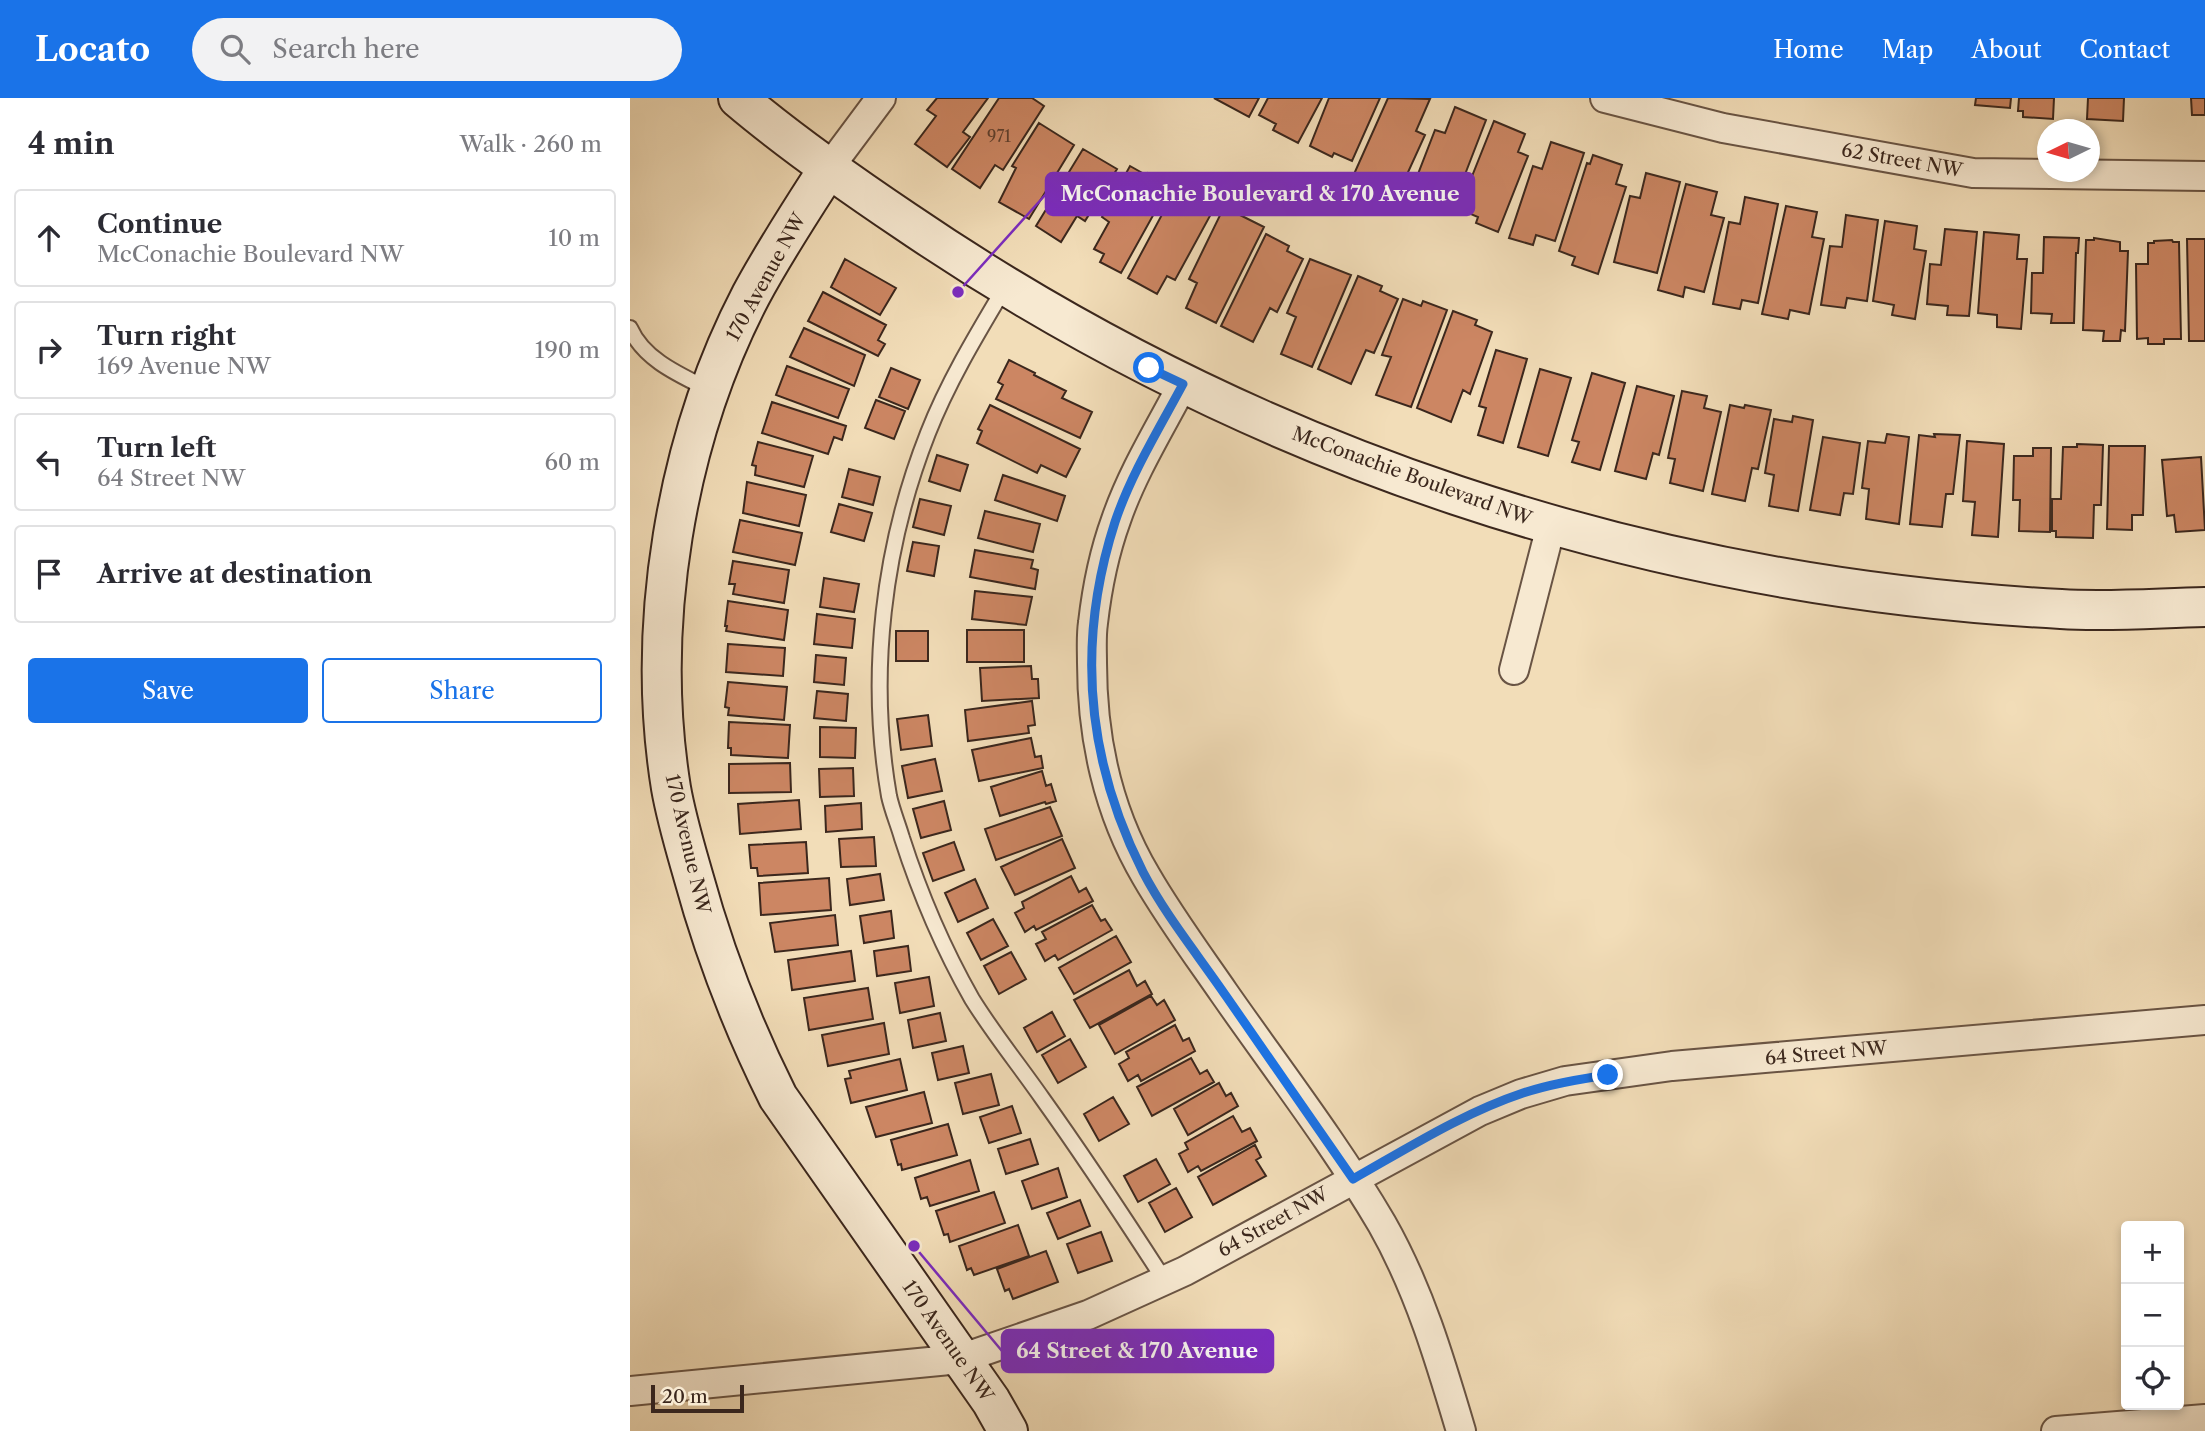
<!DOCTYPE html>
<html lang="en">
<head>
<meta charset="utf-8">
<style>
  body { margin:0; font-family:"Libre Caslon Text",serif; background:#f2f2f3; color:#2b2b33 }
  .controls { position:absolute; right:21px; bottom:21px; display:grid; overflow:hidden; border-radius:7px; box-shadow:0 4px 10px #0003 }
  .controls button { width:63px; height:63px; display:grid; place-items:center; padding:0; border:0; border-bottom:2px solid #e1e1e2; background:#fff; color:#2b2b33; font:35px sans-serif }
  .compass { position:absolute; left:1407px; top:21px; width:63px; height:63px; border-radius:50%; background:#fff; box-shadow:0 4px 10px #0003; rotate:265deg }
  .scale { position:absolute; left:21px; bottom:18px; width:93px; box-sizing:border-box; padding-left:7px; border:4px solid #3b271d; border-top:0; font-size:19px; line-height:24px; white-space:nowrap; color:#3b271d; -webkit-text-stroke:5px #f7e9d1; paint-order:stroke }
  .stop { position:absolute; width:21px; height:21px; margin:-16px; border:5px solid #1a73e8; border-radius:50%; background:#fff }
  .stop.end { background:#1a73e8; border-color:#fff; box-shadow:0 2px 7px #0008 }
  .list { margin:0; padding:0; list-style:none }
  h2 { display:flex; justify-content:space-between; align-items:center; height:91px; margin:0; padding:0 28px; font-size:30px }
  h2 small { font-size:23px; font-weight:400; color:#7c7c81 }
  .list li { display:grid; grid-template-columns:46px 1fr auto; gap:21px; align-items:center; box-sizing:border-box; height:98px; margin:0 14px 14px; padding:0 14px; border:2px solid #e1e1e2; border-radius:7px }
  .list b { display:block; font-size:26px; white-space:nowrap }
  .list p { margin:0; font-size:23px; white-space:nowrap; color:#7c7c81 }
  .list em { font-size:23px; font-style:normal; color:#7c7c81 }
  .actions { display:flex; gap:14px; padding:21px 28px }
  .actions a { flex:1; padding:16px 0; border:2px solid #1a73e8; border-radius:7px; text-align:center; font-size:24px; color:#1a73e8 }
  .actions .main { background:#1a73e8; color:#fff }
  .icon { flex:none; width:38px; height:38px; fill:none; stroke:currentColor; stroke-width:2; stroke-linecap:round; stroke-linejoin:round }
  .map { position:relative; flex:none; width:1575px; height:1333px; overflow:hidden }
  header { display:flex; align-items:center; gap:42px; box-sizing:border-box; height:98px; padding:0 35px; background:#1a73e8; color:#fff }
  header strong { font-size:33px }
  nav { display:flex; gap:38px; margin-inline-start:auto; font-size:24px }
  .search { width:490px; height:63px; background:#f2f2f3; display:flex; align-items:center; gap:18px; box-sizing:border-box; padding:0 24px; border-radius:38px; color:#7c7c81; font-size:26px }
  main { display:flex }
  aside { flex:1; background:#fff }
  .map>svg:first-child { display:block }
</style>
</head>
<body>
<header>
<strong>Locato</strong>
<div class="search"><svg class="icon" aria-label="search" viewBox="0 0 24 24"><circle cx="10" cy="10" r="6"/><path d="M15 15l6 6"/></svg>Search here</div>
<nav><a>Home</a><a>Map</a><a>About</a><a>Contact</a></nav>
</header>
<main>
<aside>
<h2>4 min<small>Walk · 260 m</small></h2>
<ul class="list">
<li><svg class="icon" aria-label="ahead" viewBox="0 0 24 24"><path d="M12 20V5M6 11l6-6 6 6"/></svg><div><b>Continue</b><p>McConachie Boulevard NW</p></div><em>10 m</em></li>
<li><svg class="icon" aria-label="right" viewBox="0 0 24 24"><path d="M7 20v-9h11M14 6l5 5-5 5"/></svg><div><b>Turn right</b><p>169 Avenue NW</p></div><em>190 m</em></li>
<li><svg class="icon" aria-label="left" viewBox="0 0 24 24"><path d="M17 20v-9H6M10 6l-5 5 5 5"/></svg><div><b>Turn left</b><p>64 Street NW</p></div><em>60 m</em></li>
<li><svg class="icon" aria-label="arrive" viewBox="0 0 24 24"><path d="M6 21V4h12l-3 4 3 4H6"/></svg><div><b>Arrive at destination</b></div></li>
</ul>
<div class="actions"><a class="main">Save</a><a>Share</a></div>
</aside>
<div class="map">
<svg width="1575" height="1333" viewBox="0 0 1575 1333">
  <rect width="100%" height="100%" fill="#f2ddb8"/>
  <filter id="stains"><feTurbulence type="fractalNoise" baseFrequency=".00286" numOctaves="4"/><feColorMatrix values="0 0 0 0 .2 0 0 0 0 .09 0 0 0 0 .02 0 0 0 .5 -.17"/></filter>
  <radialGradient id="worn" r=".72"><stop offset=".6" stop-color="#630" stop-opacity="0"/><stop offset="1" stop-color="#630" stop-opacity=".3"/></radialGradient>
  <!-- building -->
  <path fill="#cc8663" stroke="#3b271d" stroke-width="2" d="M 307,0 L 358,0 L 333,34 L 340,39 L 317,69 L 285,46 L 306,18 L 297,12 Z
    M 369,0 L 402,0 L 414,8 L 373,72 L 365,67 L 350,90 L 322,71 Z
    M 584,0 L 629,0 L 619,19 Z
    M 638,0 L 692,0 L 668,45 L 643,32 L 646,26 L 629,17 Z
    M 699,0 L 750,0 L 722,63 L 704,55 L 702,59 L 680,48 Z
    M 758,0 L 800,1 L 786,33 L 795,37 L 764,105 L 720,85 Z
    M 1346,0 L 1381,0 L 1380,10 L 1345,7 Z
    M 1389,0 L 1424,0 L 1423,21 L 1393,19 L 1393,13 L 1388,13 Z
    M 1458,0 L 1494,0 L 1493,23 L 1457,21 Z
    M 1561,0 L 1575,0 L 1575,17 L 1562,17 Z
    M 825,9 L 856,22 L 822,110 L 804,102 L 801,110 L 778,102 L 805,32 L 815,35 Z
    M 864,23 L 895,36 L 888,54 L 898,58 L 868,134 L 846,125 L 848,119 L 829,111 Z
    M 409,25 L 444,47 L 399,121 L 369,104 L 386,70 L 382,68 Z
    M 921,44 L 954,55 L 925,143 L 906,137 L 903,147 L 879,140 L 903,68 L 912,71 Z
    M 453,51 L 487,71 L 455,123 L 447,118 L 431,144 L 406,128 Z
    M 963,57 L 992,67 L 986,86 L 996,89 L 968,176 L 942,167 L 945,159 L 929,153 L 957,65 L 960,66 Z
    M 500,68 L 516,77 L 518,75 L 540,87 L 491,175 L 470,164 L 474,156 L 464,151 L 479,124 L 472,119 Z
    M 1016,75 L 1050,84 L 1027,175 L 984,164 L 1000,98 L 1010,100 Z
    M 1056,86 L 1087,94 L 1081,117 L 1094,120 L 1074,194 L 1055,189 L 1053,199 L 1028,192 Z
    M 543,96 L 581,116 L 545,182 L 537,178 L 527,196 L 498,180 Z
    M 1115,99 L 1148,106 L 1128,205 L 1112,202 L 1110,211 L 1083,206 L 1099,124 L 1110,126 Z
    M 1156,108 L 1187,114 L 1182,139 L 1194,141 L 1179,216 L 1160,212 L 1158,221 L 1132,216 Z
    M 594,109 L 634,129 L 586,225 L 556,210 L 567,185 L 559,181 Z
    M 1216,117 L 1248,122 L 1237,203 L 1217,200 L 1215,210 L 1191,207 L 1200,148 L 1212,149 Z
    M 1255,123 L 1287,128 L 1284,151 L 1296,153 L 1285,221 L 1262,217 L 1264,207 L 1243,203 Z
    M 1315,131 L 1347,134 L 1339,218 L 1317,217 L 1318,208 L 1297,206 L 1300,166 L 1311,167 Z
    M 1354,134 L 1389,137 L 1387,161 L 1397,161 L 1391,231 L 1367,229 L 1367,217 L 1348,215 Z
    M 636,136 L 659,148 L 657,153 L 673,161 L 647,214 L 640,210 L 623,244 L 591,228 Z
    M 1414,139 L 1449,140 L 1448,155 L 1446,155 L 1444,225 L 1421,225 L 1422,216 L 1401,215 L 1402,175 L 1413,175 Z
    M 1464,140 L 1490,144 L 1490,153 L 1498,153 L 1495,233 L 1491,232 L 1490,243 L 1473,243 L 1474,233 L 1453,232 L 1456,142 L 1464,142 Z
    M 1557,141 L 1575,141 L 1575,243 L 1559,243 Z
    M 1542,142 L 1543,144 L 1549,144 L 1551,241 L 1534,241 L 1534,246 L 1518,246 L 1518,240 L 1507,241 L 1506,166 L 1518,166 L 1518,145 L 1524,145 L 1524,143 Z
    M 215,161 L 266,190 L 250,217 L 201,189 Z
    M 680,161 L 721,177 L 682,269 L 651,256 L 666,219 L 657,215 Z
    M 728,178 L 752,188 L 750,193 L 768,201 L 744,255 L 736,252 L 721,286 L 688,271 Z
    M 193,194 L 256,227 L 248,242 L 255,246 L 248,258 L 178,223 Z
    M 773,201 L 791,208 L 793,203 L 817,212 L 781,309 L 746,297 L 761,259 L 752,257 Z
    M 823,213 L 847,222 L 845,227 L 862,234 L 840,296 L 833,292 L 821,324 L 787,310 Z
    M 174,230 L 235,257 L 224,288 L 160,259 Z
    M 866,252 L 897,261 L 873,345 L 848,337 L 856,310 L 849,308 Z
    M 379,262 L 405,275 L 404,277 L 436,293 L 432,300 L 462,314 L 450,340 L 366,301 L 373,287 L 368,284 Z
    M 157,268 L 219,291 L 208,320 L 146,297 Z
    M 261,270 L 290,282 L 278,311 L 249,299 Z
    M 910,271 L 941,280 L 918,358 L 888,349 Z
    M 962,275 L 995,285 L 970,372 L 942,364 L 949,344 L 942,342 Z
    M 1007,288 L 1044,298 L 1029,357 L 1023,355 L 1016,381 L 985,373 Z
    M 1052,293 L 1077,298 L 1074,310 L 1091,314 L 1073,393 L 1040,385 L 1045,361 L 1038,360 Z
    M 246,302 L 275,313 L 264,341 L 235,330 Z
    M 142,304 L 216,328 L 212,342 L 204,339 L 198,356 L 132,335 Z
    M 360,307 L 450,351 L 436,379 L 411,367 L 407,375 L 347,345 L 352,333 L 348,331 Z
    M 1100,307 L 1114,310 L 1115,307 L 1141,312 L 1128,371 L 1122,370 L 1115,403 L 1082,396 Z
    M 1163,318 L 1183,322 L 1168,413 L 1139,408 L 1144,377 L 1135,375 L 1144,321 L 1162,324 Z
    M 1257,336 L 1279,339 L 1269,426 L 1236,421 L 1239,391 L 1232,390 L 1238,343 L 1255,345 Z
    M 1304,336 L 1330,337 L 1323,396 L 1316,396 L 1312,429 L 1280,426 L 1289,337 L 1305,339 Z
    M 1193,339 L 1230,345 L 1223,396 L 1214,395 L 1210,417 L 1180,412 Z
    M 1337,343 L 1374,346 L 1368,439 L 1342,437 L 1345,404 L 1333,403 Z
    M 128,344 L 183,358 L 174,389 L 125,377 L 126,368 L 122,367 Z
    M 1447,346 L 1473,347 L 1471,407 L 1464,407 L 1463,440 L 1426,439 L 1426,433 L 1422,433 L 1422,401 L 1431,401 L 1433,349 L 1447,349 Z
    M 1479,348 L 1515,348 L 1513,417 L 1502,417 L 1502,432 L 1477,431 Z
    M 1403,350 L 1421,350 L 1420,434 L 1389,433 L 1390,402 L 1383,402 L 1384,358 L 1403,358 Z
    M 307,357 L 338,367 L 330,393 L 299,383 Z
    M 1571,359 L 1575,432 L 1546,434 L 1544,417 L 1537,418 L 1532,362 Z
    M 219,371 L 250,379 L 243,407 L 212,399 Z
    M 373,377 L 435,398 L 427,423 L 365,402 Z
    M 117,384 L 176,397 L 169,428 L 113,415 Z
    M 290,401 L 321,408 L 314,437 L 283,429 Z
    M 209,406 L 242,415 L 234,443 L 201,434 Z
    M 355,413 L 410,426 L 403,454 L 348,440 Z
    M 110,422 L 172,435 L 165,467 L 103,454 Z
    M 283,444 L 309,448 L 304,478 L 277,473 Z
    M 345,452 L 403,462 L 401,470 L 408,472 L 405,491 L 340,479 Z
    M 103,463 L 159,472 L 154,505 L 103,496 L 105,486 L 99,486 Z
    M 194,480 L 229,486 L 224,514 L 190,509 Z
    M 345,493 L 402,499 L 396,527 L 342,521 Z
    M 98,503 L 158,512 L 154,542 L 96,533 L 97,528 L 95,528 Z
    M 187,516 L 225,521 L 222,550 L 184,546 Z
    M 337,532 L 394,532 L 394,564 L 337,564 Z
    M 266,533 L 298,533 L 298,563 L 266,563 Z
    M 98,546 L 155,550 L 153,578 L 96,574 Z
    M 186,557 L 216,560 L 214,587 L 184,584 Z
    M 401,568 L 402,581 L 408,581 L 409,600 L 352,603 L 350,570 Z
    M 98,584 L 157,589 L 154,622 L 98,617 L 99,610 L 95,609 Z
    M 187,593 L 218,596 L 216,623 L 184,620 Z
    M 402,603 L 405,627 L 398,628 L 399,635 L 338,643 L 335,612 Z
    M 298,617 L 302,648 L 271,652 L 267,621 Z
    M 99,624 L 160,627 L 158,660 L 101,657 L 101,650 L 98,650 Z
    M 190,629 L 226,630 L 225,660 L 190,659 Z
    M 401,640 L 405,659 L 411,658 L 413,670 L 349,683 L 342,652 Z
    M 305,661 L 312,693 L 278,700 L 272,668 Z
    M 160,665 L 161,694 L 99,695 L 99,666 Z
    M 223,670 L 224,698 L 190,699 L 189,671 Z
    M 412,673 L 416,688 L 421,686 L 426,703 L 416,706 L 415,704 L 370,718 L 361,689 Z
    M 169,702 L 171,731 L 110,736 L 108,706 Z
    M 314,703 L 321,732 L 291,740 L 283,711 Z
    M 231,705 L 232,731 L 196,734 L 195,708 Z
    M 420,709 L 432,738 L 366,762 L 355,731 Z
    M 244,739 L 246,768 L 211,769 L 209,741 Z
    M 432,741 L 445,770 L 385,797 L 371,769 Z
    M 176,744 L 178,775 L 128,778 L 127,770 L 121,770 L 119,747 Z
    M 324,744 L 334,772 L 303,783 L 293,755 Z
    M 250,776 L 254,802 L 220,807 L 217,781 Z
    M 441,778 L 449,794 L 456,790 L 463,803 L 406,832 L 404,828 L 395,834 L 385,815 L 394,810 L 392,804 Z
    M 199,780 L 201,812 L 131,817 L 129,785 Z
    M 345,781 L 358,810 L 328,824 L 315,795 Z
    M 462,807 L 471,823 L 475,821 L 482,832 L 428,862 L 425,857 L 415,863 L 406,846 L 416,841 L 412,834 Z
    M 261,813 L 264,840 L 234,845 L 230,818 Z
    M 205,817 L 208,847 L 145,854 L 140,825 Z
    M 363,821 L 378,848 L 351,862 L 337,835 Z
    M 486,838 L 501,864 L 444,896 L 429,870 Z
    M 278,848 L 281,873 L 247,878 L 244,853 Z
    M 221,853 L 225,883 L 162,892 L 158,862 Z
    M 381,854 L 396,881 L 369,896 L 354,868 Z
    M 499,872 L 507,888 L 515,883 L 522,896 L 460,930 L 444,902 Z
    M 299,879 L 304,908 L 270,915 L 265,885 Z
    M 238,890 L 243,921 L 179,932 L 174,900 Z
    M 521,898 L 527,907 L 534,902 L 545,922 L 485,956 L 469,927 Z
    M 422,914 L 435,938 L 407,954 L 394,930 Z
    M 310,915 L 316,943 L 283,950 L 278,922 Z
    M 254,925 L 259,956 L 198,968 L 192,937 Z
    M 545,927 L 553,943 L 559,940 L 565,953 L 511,983 L 508,977 L 498,983 L 489,966 L 499,960 L 496,954 Z
    M 440,941 L 456,969 L 428,985 L 412,957 Z
    M 333,948 L 339,975 L 308,982 L 302,955 Z
    M 561,960 L 570,976 L 577,972 L 584,984 L 522,1018 L 507,989 Z
    M 270,961 L 277,992 L 221,1005 L 215,981 L 221,980 L 219,973 Z
    M 361,976 L 369,1007 L 333,1016 L 325,985 Z
    M 589,985 L 596,998 L 601,995 L 608,1008 L 558,1037 L 544,1011 Z
    M 294,994 L 302,1025 L 246,1039 L 236,1009 Z
    M 483,999 L 499,1026 L 469,1043 L 454,1016 Z
    M 382,1008 L 391,1035 L 359,1045 L 350,1019 Z
    M 603,1018 L 612,1034 L 620,1030 L 627,1043 L 571,1073 L 568,1068 L 558,1074 L 549,1056 L 558,1051 L 555,1045 Z
    M 318,1026 L 327,1057 L 272,1072 L 271,1066 L 268,1067 L 261,1042 Z
    M 400,1041 L 408,1066 L 376,1076 L 368,1051 Z
    M 625,1047 L 631,1059 L 626,1062 L 636,1078 L 583,1107 L 568,1079 Z
    M 526,1061 L 540,1086 L 508,1104 L 494,1078 Z
    M 340,1062 L 349,1093 L 300,1108 L 297,1099 L 291,1101 L 285,1080 Z
    M 428,1070 L 437,1099 L 402,1111 L 392,1083 Z
    M 546,1090 L 562,1119 L 535,1134 L 519,1105 Z
    M 364,1094 L 375,1125 L 320,1144 L 318,1136 L 314,1137 L 306,1113 Z
    M 450,1102 L 460,1128 L 428,1141 L 417,1115 Z
    M 388,1127 L 399,1158 L 344,1177 L 341,1170 L 337,1172 L 329,1148 Z
    M 471,1134 L 482,1163 L 448,1175 L 437,1146 Z
    M 416,1153 L 428,1184 L 383,1201 L 379,1191 L 375,1193 L 367,1171 Z"/>
  <g fill="none" stroke-linecap="round" stroke-linejoin="round">
    <!-- lane casing -->
    <g stroke="#695444" stroke-width="18">
      <path id="lane" d="M 375,189 C 347,236 318,284 298,335 C 253,449 238,577 259,698 C 262,712 268,726 272,740 C 290,796 313,850 342,901 C 363,935 389,967 412,1000 C 455,1060 495,1121 535,1183
        M 0,230 C 14,262 50,277 80,292"/>
    </g>
    <!-- street casing -->
    <g stroke="#695444" stroke-width="32">
      <path id="street" d="M 975,0 L 1093,30 L 1343,75 L 1575,78
        M 198,71 L 251,0
        M 553,286 C 530,330 502,375 486,422 C 474,455 467,490 463,525 C 461,538 462,552 462,565 C 462,639 478,714 516,778 C 539,818 567,856 594,895 C 647,971 705,1046 752,1126 C 789,1191 810,1262 831,1333
        M 884,572 L 921,428
        M 0,1293 L 330,1261 L 458,1217 L 555,1173 L 850,1013 L 891,996 L 935,983 L 1042,968 L 1575,922
        M 1426,1333 L 1575,1321"/>
    </g>
    <!-- secondary casing -->
    <g stroke="#3b271d" stroke-width="42">
      <path id="secondary" d="M 108,0 C 161,45 217,84 275,123 C 621,359 1014,489 1431,511 C 1479,514 1527,510 1575,509
        M 198,71 C 171,113 144,154 121,197 C 45,343 15,529 41,690 C 46,719 55,749 63,777 C 84,854 112,927 148,999 L 361,1303 L 378,1333"/>
    </g>
    <!-- lane -->
    <use href="#lane" stroke="#f7e9d1" stroke-width="14"/>
    <!-- street -->
    <use href="#street" stroke="#f7e9d1" stroke-width="28"/>
    <!-- secondary -->
    <use href="#secondary" stroke="#f7e9d1" stroke-width="38"/>
  </g>
  <g fill="none" stroke-linecap="round" stroke-linejoin="round">
    <!-- route -->
    <path stroke="#1a73e8" stroke-width="9" d="M 519,270 L 553,286 C 529,331 501,376 485,424 C 446,545 456,661 513,774 C 536,818 568,857 596,898 C 638,959 681,1020 723,1081 C 778,1050 833,1015 893,995 C 921,986 949,981 978,977"/>
  </g>
  <g text-anchor="middle" dominant-baseline="central" stroke-width="5" stroke-linejoin="round" paint-order="stroke">
    <!-- number labels -->
    <g font-size="16" fill="#5f3f2e">
      <text x="369" y="38">971</text>
    </g>
    <!-- street labels -->
    <g font-size="19" fill="#3b271d" stroke="#f7e9d1">
      <text transform="translate(1272 62) rotate(10)">62 Street NW</text>
      <text transform="translate(136 179) rotate(-61)">170 Avenue NW</text>
      <text transform="translate(782 378) rotate(20)">McConachie Boulevard NW</text>
      <text transform="translate(58 746) rotate(77)">170 Avenue NW</text>
      <text transform="translate(1196 955) rotate(-5)">64 Street NW</text>
      <text transform="translate(643 1124) rotate(-29)">64 Street NW</text>
      <text transform="translate(318 1243) rotate(55)">170 Avenue NW</text>
    </g>
  </g>
  <!-- callouts -->
  <path fill="none" stroke="#7b2cbf" stroke-width="2.5" d="M328 194L416 96M284 1148L372 1253"/>
  <g fill="#7b2cbf" stroke="#f7e9d1" stroke-width="2.5">
    <circle cx="328" cy="194" r="7"/>
    <circle cx="284" cy="1148" r="7"/>
  </g>
  <g fill="#7b2cbf" stroke="#7b2cbf" stroke-width="2.5">
    <rect x="416" y="75" width="428" height="42" rx="7"/>
    <rect x="372" y="1232" width="271" height="42" rx="7"/>
  </g>
  <g font-size="21" text-anchor="middle" font-weight="bold" fill="#fff">
    <text x="630" y="103">McConachie Boulevard &amp; 170 Avenue</text>
    <text x="507" y="1260">64 Street &amp; 170 Avenue</text>
  </g>
  <rect width="100%" height="100%" filter="url(#stains)"/>
  <rect width="100%" height="100%" fill="url(#worn)"/>
</svg>
<div class="controls">
<button>+</button>
<button>−</button>
<button><svg class="icon" aria-label="locate" viewBox="0 0 24 24"><circle cx="12" cy="12" r="6"/><path d="M12 2v4M12 18v4M2 12h4M18 12h4"/></svg></button>
</div>
<svg class="compass" viewBox="-18 -18 36 36"><path d="M0-13l5 13h-10z" fill="#e53935"/><path d="M0 13l5-13h-10z" fill="#7c7c81"/></svg>
<div class="scale">20 m</div>
<div class="stop" style="left:519px;top:270px"></div>
<div class="stop end" style="left:978px;top:977px"></div>
</div>
</main>
</body>
</html>
